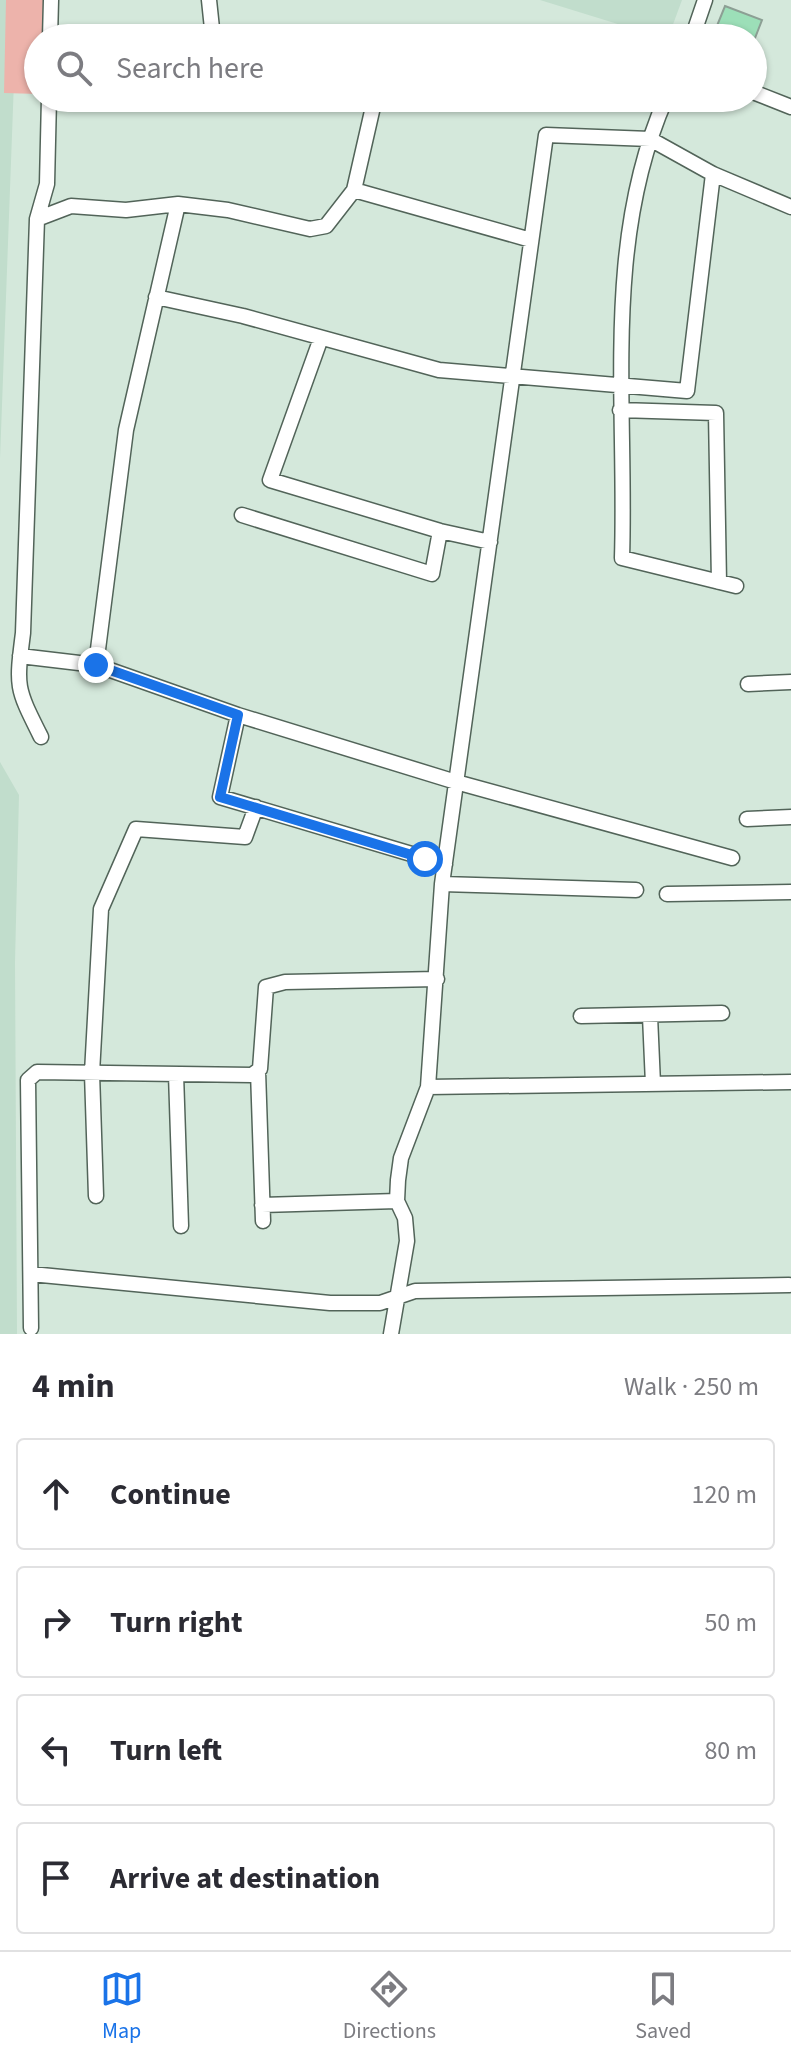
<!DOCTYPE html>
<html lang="en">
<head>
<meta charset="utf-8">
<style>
  body { margin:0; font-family:"Source Sans 3",sans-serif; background:#f2f2f3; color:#2b2b33 }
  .stop { position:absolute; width:24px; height:24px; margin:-18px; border:6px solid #1a73e8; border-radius:50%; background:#fff }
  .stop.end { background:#1a73e8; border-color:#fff; box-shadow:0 2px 8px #0008 }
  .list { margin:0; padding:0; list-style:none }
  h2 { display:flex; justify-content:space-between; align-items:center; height:104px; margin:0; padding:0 32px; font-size:34px }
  h2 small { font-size:26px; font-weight:400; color:#7c7c81 }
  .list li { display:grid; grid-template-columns:52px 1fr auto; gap:24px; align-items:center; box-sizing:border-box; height:112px; margin:0 16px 16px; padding:0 16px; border:2px solid #e1e1e2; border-radius:8px }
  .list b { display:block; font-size:30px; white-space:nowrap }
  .list em { font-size:26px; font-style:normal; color:#7c7c81 }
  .icon { flex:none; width:44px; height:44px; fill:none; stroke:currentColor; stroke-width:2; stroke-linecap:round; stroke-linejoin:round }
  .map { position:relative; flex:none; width:791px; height:1334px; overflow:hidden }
  .search { position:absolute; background:#fff; box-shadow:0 2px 6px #0004; left:24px; right:24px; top:24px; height:88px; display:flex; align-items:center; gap:20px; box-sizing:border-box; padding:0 28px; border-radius:44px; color:#7c7c81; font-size:30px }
  .sheet { height:616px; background:#fff }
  nav { display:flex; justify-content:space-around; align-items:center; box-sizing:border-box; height:112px; border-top:2px solid #e1e1e2; background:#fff; font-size:22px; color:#7c7c81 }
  nav a { display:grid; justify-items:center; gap:4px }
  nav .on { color:#1a73e8 }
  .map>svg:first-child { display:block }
</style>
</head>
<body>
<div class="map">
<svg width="791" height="1334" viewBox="0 0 791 1334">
  <rect width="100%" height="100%" fill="#d4e8db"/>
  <!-- built -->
  <path fill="#c1ddcc" d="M 0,0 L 17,0 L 0,459 Z
    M 540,0 L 682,0 L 668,38 L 663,38 Z
    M 0,762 L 19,795 L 15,962 L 17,1334 L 0,1334 Z"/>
  <!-- green -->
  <path fill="#edb3ab" d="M 6,0 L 46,0 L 45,38 L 38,38 L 38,94 L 4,93 Z"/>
  <!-- building -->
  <path fill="#9cdfb8" stroke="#8c9f94" stroke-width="2" d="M 725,6 L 762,20 L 755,38 L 712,38 Z"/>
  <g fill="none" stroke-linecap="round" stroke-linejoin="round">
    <!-- minor casing -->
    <g stroke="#526459" stroke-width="17">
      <path id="minor" d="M 209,0 L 213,38
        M 50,38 L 51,0
        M 692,38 L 705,0
        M 753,92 L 791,107
        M 666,98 C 602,243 627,404 622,558 L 736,586
        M 354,190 L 531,240
        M 37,219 L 71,206 L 126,210 L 178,204 L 228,210 L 310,229 L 326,226 L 354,190 L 375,98
        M 156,297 L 243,316 L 439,370 L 687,391 L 713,174
        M 321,338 L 270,480 L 440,531 L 490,542
        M 620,410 L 716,413 L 719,582
        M 242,515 L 432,574 L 440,531
        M 20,656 L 96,665 L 238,715 L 456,782 L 732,858
        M 96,665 L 126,430 L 178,204
        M 748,684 L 791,682
        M 238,715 L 220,797 L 445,864
        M 41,737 C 16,687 16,688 23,633 L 37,219 L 47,184 L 49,98
        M 747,819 L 791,817
        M 442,884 L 636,890
        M 667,894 L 791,892
        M 581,1016 L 722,1013
        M 650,1016 L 653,1084
        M 258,1071 L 263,1221
        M 176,1074 L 181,1226
        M 428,1087 L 791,1082
        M 96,1196 L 92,1073 L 101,909 L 136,829 L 245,837 L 256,807
        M 262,1205 L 397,1201
        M 31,1274 L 330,1303 L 380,1303 L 415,1291 L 789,1285
        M 31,1328 L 28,1080 L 37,1072 L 252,1075 L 260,1069 L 266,987 L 285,982 L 437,979
        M 391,1334 L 407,1241 L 405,1218 L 397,1201 L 398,1180 L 401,1158 L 428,1087 L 442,884 L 546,135 L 650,139 L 713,174 L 791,207"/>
    </g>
    <!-- minor -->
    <use href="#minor" stroke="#fff" stroke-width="14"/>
  </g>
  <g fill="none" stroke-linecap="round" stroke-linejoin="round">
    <!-- route -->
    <path stroke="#1a73e8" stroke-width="10" d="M 96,665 L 238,715 L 220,797 L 425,859"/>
  </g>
</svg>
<div class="stop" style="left:425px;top:859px"></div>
<div class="stop end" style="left:96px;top:665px"></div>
<div class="search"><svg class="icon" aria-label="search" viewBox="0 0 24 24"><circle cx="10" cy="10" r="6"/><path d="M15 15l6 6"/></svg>Search here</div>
</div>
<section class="sheet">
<h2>4 min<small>Walk · 250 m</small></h2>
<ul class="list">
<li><svg class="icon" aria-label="ahead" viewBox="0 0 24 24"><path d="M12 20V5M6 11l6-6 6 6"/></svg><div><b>Continue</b></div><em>120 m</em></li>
<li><svg class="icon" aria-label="right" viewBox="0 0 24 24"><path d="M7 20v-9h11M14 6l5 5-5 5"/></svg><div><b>Turn right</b></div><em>50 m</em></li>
<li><svg class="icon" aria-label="left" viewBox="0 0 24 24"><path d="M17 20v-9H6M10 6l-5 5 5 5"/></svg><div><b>Turn left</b></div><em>80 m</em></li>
<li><svg class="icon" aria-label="arrive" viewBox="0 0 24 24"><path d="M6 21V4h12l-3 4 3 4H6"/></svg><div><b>Arrive at destination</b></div></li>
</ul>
</section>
<nav>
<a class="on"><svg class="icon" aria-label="map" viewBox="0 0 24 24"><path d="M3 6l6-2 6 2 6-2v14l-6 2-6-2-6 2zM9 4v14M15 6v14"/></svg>Map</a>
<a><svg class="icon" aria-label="directions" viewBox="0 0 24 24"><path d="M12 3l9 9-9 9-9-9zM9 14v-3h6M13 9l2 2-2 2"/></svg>Directions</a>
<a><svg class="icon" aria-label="saved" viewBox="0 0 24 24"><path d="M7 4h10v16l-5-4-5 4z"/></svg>Saved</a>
</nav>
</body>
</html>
